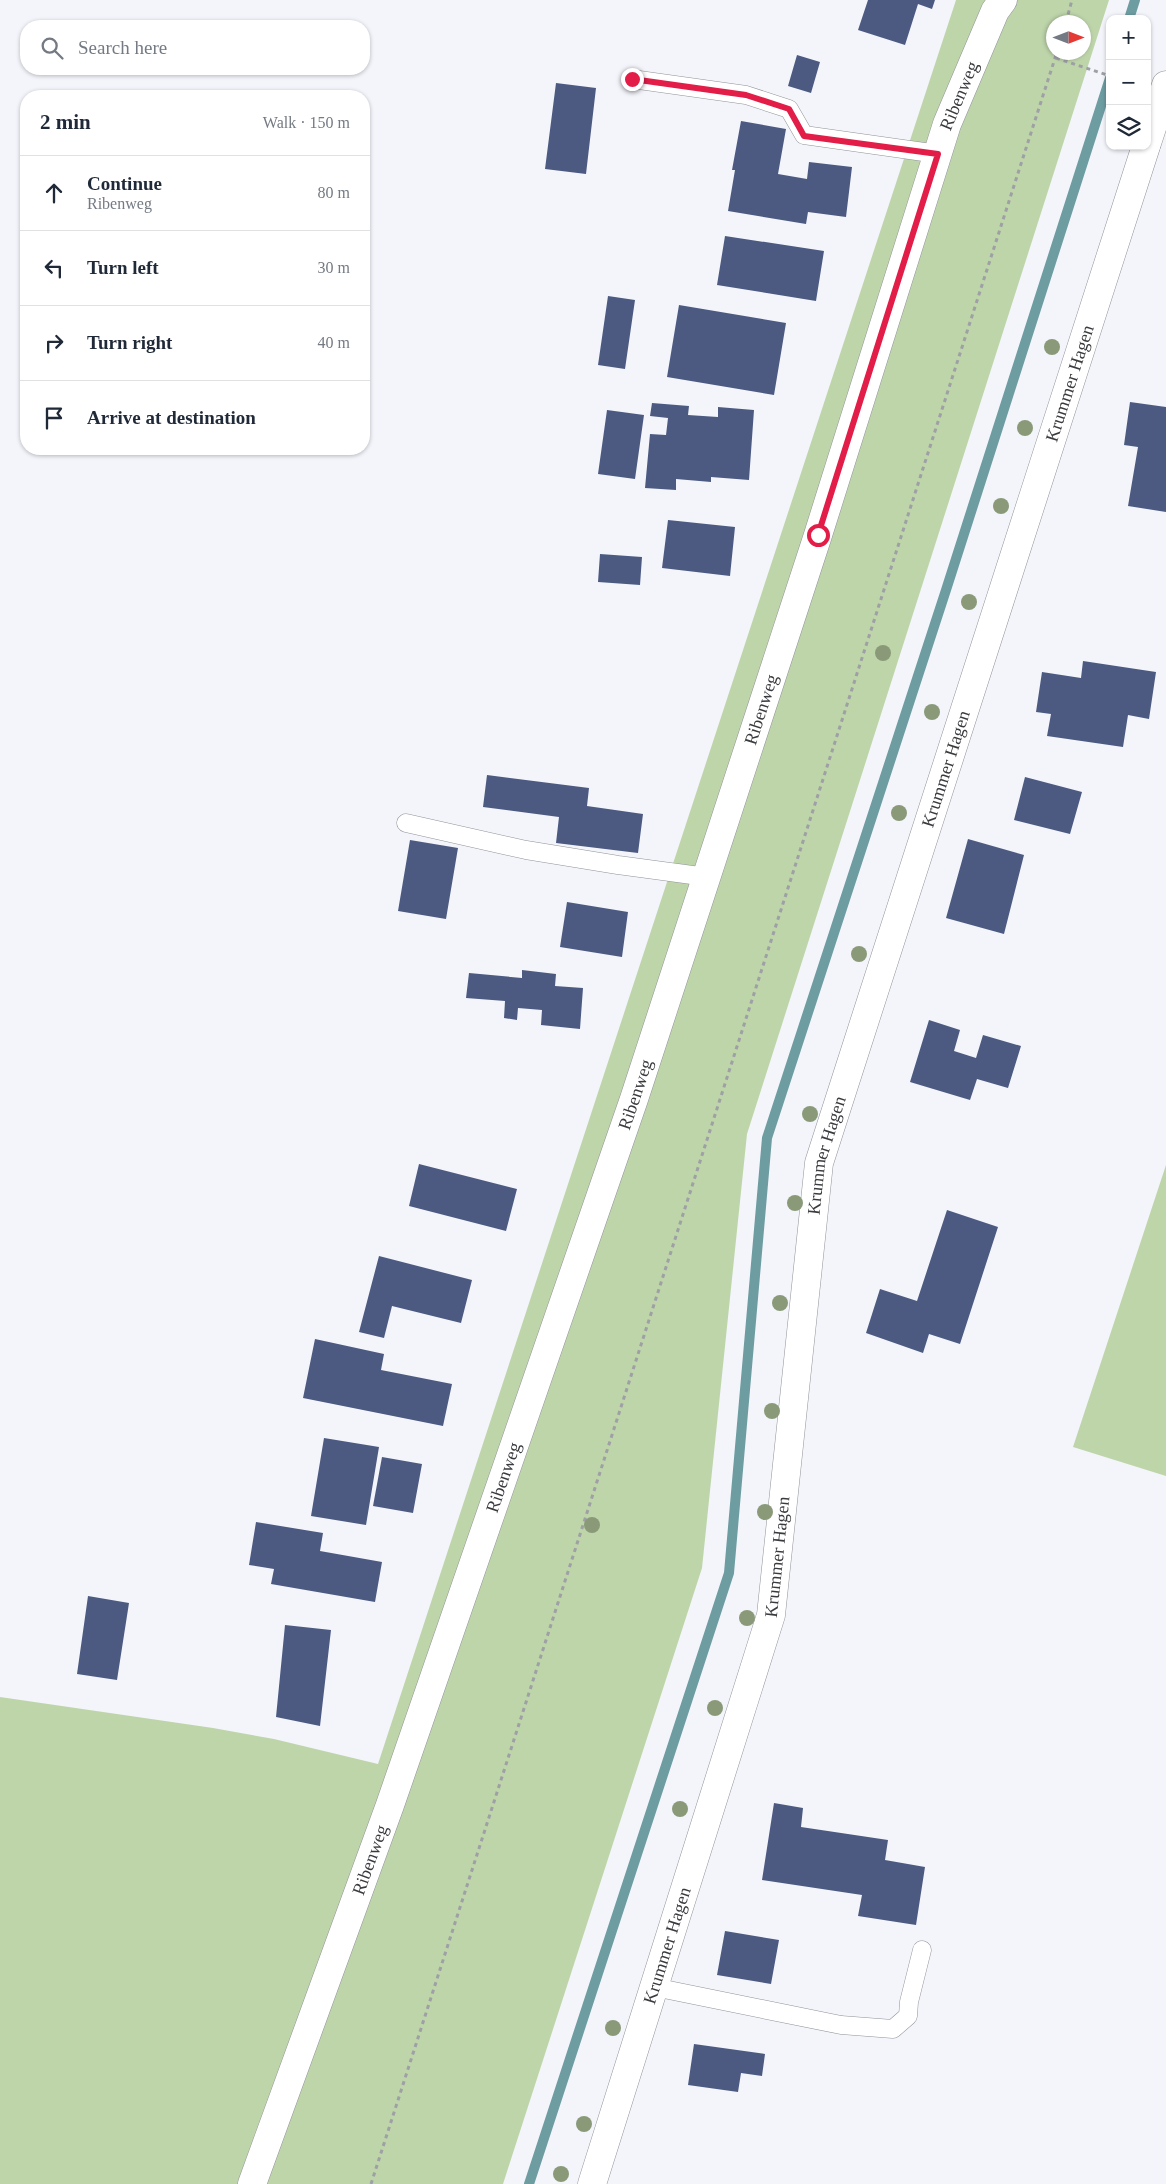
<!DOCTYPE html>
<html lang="en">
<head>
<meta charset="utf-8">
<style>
  body { margin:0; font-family:"Times New Roman",serif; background:#f2f2f3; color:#1f2937 }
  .controls { position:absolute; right:15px; top:15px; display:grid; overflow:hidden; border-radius:10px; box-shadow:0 1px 4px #0004 }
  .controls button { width:45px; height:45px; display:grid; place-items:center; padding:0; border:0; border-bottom:1px solid #e0e1e3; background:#fff; color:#1f2937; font:25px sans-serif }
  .compass { position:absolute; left:1046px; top:15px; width:45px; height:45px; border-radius:50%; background:#fff; box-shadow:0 1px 4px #0004; rotate:90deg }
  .stop { position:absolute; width:15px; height:15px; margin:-11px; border:4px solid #e11d48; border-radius:50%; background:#fff }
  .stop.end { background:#e11d48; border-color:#fff; box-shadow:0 1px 5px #0008 }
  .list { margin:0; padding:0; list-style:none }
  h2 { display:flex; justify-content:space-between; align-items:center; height:65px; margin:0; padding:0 20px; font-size:21px }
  h2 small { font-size:16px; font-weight:400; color:#747a83 }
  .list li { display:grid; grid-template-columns:32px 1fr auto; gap:15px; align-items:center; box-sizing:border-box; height:75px; padding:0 20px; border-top:1px solid #e0e1e3 }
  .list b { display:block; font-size:19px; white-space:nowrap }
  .list p { margin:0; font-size:16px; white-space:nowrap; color:#747a83 }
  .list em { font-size:16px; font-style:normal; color:#747a83 }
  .icon { flex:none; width:28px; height:28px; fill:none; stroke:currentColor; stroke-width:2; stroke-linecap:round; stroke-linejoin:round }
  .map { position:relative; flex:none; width:1166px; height:2184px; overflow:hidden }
  .search { position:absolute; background:#fff; box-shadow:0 1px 4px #0004; left:20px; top:20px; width:350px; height:55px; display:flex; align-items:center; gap:12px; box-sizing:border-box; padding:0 18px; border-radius:20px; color:#747a83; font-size:19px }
  .panel { position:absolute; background:#fff; box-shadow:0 1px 4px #0004; left:20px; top:90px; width:350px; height:365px; border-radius:20px }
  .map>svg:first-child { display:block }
</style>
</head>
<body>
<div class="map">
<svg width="1166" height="2184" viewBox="0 0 1166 2184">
  <rect width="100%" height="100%" fill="#f3f5fb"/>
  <!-- green -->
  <path fill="#bed5aa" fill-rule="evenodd" d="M 956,0 L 1109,0 L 747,1134 L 702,1568 L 503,2184 L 0,2184 L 0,1697 L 213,1728 L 274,1739 L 378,1764 ZM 1054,22 L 1084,22 L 1084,52 L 1054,52 Z
    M 1166,1165 L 1166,1476 L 1073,1447 Z"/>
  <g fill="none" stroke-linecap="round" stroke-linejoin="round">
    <!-- stream -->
    <path stroke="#6d9ca1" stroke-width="10" d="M 1129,19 L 1135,0
      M 529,2184 L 729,1573 L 767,1138 L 946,590 L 1110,78"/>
  </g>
  <!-- building -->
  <path fill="#4c5a82" d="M 868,0 L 935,0 L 932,9 L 918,4 L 905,45 L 858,30 Z
    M 797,55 L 820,62 L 811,93 L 788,86 Z
    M 556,83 L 596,88 L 586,174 L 545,169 Z
    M 741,121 L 786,129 L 778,174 L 807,179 L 809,162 L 852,167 L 846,217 L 808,212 L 806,224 L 728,211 L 735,170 L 732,170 Z
    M 725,236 L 824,251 L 816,301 L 717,285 Z
    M 608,296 L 635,300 L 625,369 L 598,365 Z
    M 679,305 L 786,323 L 774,395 L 667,377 Z
    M 1130,402 L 1166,407 L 1166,512 L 1128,506 L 1138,447 L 1124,445 Z
    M 652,403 L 689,406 L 688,415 L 718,417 L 718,407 L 754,410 L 749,480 L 711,477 L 711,482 L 676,479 L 676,490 L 645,488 L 650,434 L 666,435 L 668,418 L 650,416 Z
    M 607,410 L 644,415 L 635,479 L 598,474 Z
    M 668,520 L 735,527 L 730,576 L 662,568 Z
    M 600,554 L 642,557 L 640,585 L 598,582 Z
    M 1083,661 L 1156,672 L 1149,719 L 1128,715 L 1123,747 L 1047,736 L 1051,714 L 1036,712 L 1042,672 L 1081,678 Z
    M 487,775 L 589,788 L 587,806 L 643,814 L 638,853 L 556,843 L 559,817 L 483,807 Z
    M 1025,777 L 1082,792 L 1070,834 L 1014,820 Z
    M 968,839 L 1024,855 L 1004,934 L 946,918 Z
    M 410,840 L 458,848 L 446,919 L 398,911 Z
    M 567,902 L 628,912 L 622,957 L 560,947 Z
    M 522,970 L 556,974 L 555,986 L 583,988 L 580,1029 L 541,1025 L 542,1010 L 518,1008 L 517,1020 L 504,1018 L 505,1001 L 466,998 L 469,973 L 522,978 Z
    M 929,1020 L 960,1030 L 954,1051 L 976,1058 L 983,1035 L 1021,1046 L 1008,1088 L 977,1079 L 970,1100 L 910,1082 Z
    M 419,1164 L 517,1189 L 506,1231 L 409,1206 Z
    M 947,1210 L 998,1227 L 960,1344 L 929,1334 L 923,1353 L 866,1333 L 880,1289 L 917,1301 Z
    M 379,1256 L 472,1280 L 461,1323 L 392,1306 L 384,1338 L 359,1332 Z
    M 315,1339 L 384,1354 L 381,1370 L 452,1384 L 443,1426 L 303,1398 Z
    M 324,1438 L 379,1447 L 366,1525 L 311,1516 Z
    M 382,1457 L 422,1464 L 413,1513 L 373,1506 Z
    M 256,1522 L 323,1533 L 320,1551 L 382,1562 L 375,1602 L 271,1584 L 274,1569 L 249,1565 Z
    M 88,1596 L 129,1603 L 117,1680 L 77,1674 Z
    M 285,1625 L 331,1630 L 320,1726 L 276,1717 Z
    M 774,1803 L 803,1808 L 801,1827 L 888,1840 L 885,1860 L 925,1867 L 916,1925 L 858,1916 L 862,1895 L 762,1880 Z
    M 725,1931 L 779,1940 L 771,1984 L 717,1975 Z
    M 694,2044 L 765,2054 L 762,2076 L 741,2073 L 738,2092 L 688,2085 Z"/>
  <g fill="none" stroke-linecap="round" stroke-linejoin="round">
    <!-- service casing -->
    <g stroke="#919398" stroke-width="19">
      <path id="service" d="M 632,79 L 746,95 L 789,109 L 804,135 L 938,154
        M 406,823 L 526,850 L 618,865 L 707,877
        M 654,1987 L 841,2025 L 893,2029 L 908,2016 L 909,2002 L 922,1950"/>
    </g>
    <!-- minor casing -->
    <g stroke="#919398" stroke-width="29">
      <g id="minor">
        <path d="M 1147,143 L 1166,85"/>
        <path id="s1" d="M 252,2184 L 390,1805 L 634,1099 L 818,535 L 947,124 L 995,11 L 1003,0"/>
        <path id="s2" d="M 592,2184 L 771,1615 L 819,1163 L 1146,146"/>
      </g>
    </g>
    <!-- path -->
    <path stroke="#9ea0a5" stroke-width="3" stroke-dasharray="4 4" stroke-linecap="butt" d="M 1066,22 L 1072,0
      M 1056,58 L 1110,76
      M 371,2184 L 1057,52"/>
    <!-- service -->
    <use href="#service" stroke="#fff" stroke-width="18"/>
    <!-- minor -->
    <use href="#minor" stroke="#fff" stroke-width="28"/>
  </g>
  <!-- trees -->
  <g fill="#8a9a79">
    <circle cx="1052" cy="347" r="8"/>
    <circle cx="1025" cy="428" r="8"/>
    <circle cx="1001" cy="506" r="8"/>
    <circle cx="969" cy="602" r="8"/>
    <circle cx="883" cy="653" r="8"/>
    <circle cx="932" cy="712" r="8"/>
    <circle cx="899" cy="813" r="8"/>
    <circle cx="859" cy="954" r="8"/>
    <circle cx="810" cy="1114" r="8"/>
    <circle cx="795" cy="1203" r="8"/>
    <circle cx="780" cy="1303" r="8"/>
    <circle cx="772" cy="1411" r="8"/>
    <circle cx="765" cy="1512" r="8"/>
    <circle cx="592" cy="1525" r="8"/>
    <circle cx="747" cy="1618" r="8"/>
    <circle cx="715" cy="1708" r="8"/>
    <circle cx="680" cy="1809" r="8"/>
    <circle cx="613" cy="2028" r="8"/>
    <circle cx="584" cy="2124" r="8"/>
    <circle cx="561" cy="2174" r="8"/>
  </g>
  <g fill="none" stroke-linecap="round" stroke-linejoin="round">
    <!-- route -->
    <path stroke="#e11d48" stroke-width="6" d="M 632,79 L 746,95 L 789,109 L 804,136 L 938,154 L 818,535"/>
  </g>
  <g text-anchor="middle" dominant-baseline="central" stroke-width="5" stroke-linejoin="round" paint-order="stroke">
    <!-- street labels -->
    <g font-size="18" fill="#3a3b3e" stroke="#fff">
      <text stroke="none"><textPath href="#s1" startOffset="2205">Ribenweg</textPath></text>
      <text stroke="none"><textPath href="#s2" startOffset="1870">Krummer Hagen</textPath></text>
      <text stroke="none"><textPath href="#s1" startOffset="1560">Ribenweg</textPath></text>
      <text stroke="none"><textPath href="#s2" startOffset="1465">Krummer Hagen</textPath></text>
      <text stroke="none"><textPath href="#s1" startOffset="1155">Ribenweg</textPath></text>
      <text stroke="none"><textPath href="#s2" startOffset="1060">Krummer Hagen</textPath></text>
      <text stroke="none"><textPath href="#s1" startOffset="750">Ribenweg</textPath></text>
      <text stroke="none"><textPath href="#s2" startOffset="655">Krummer Hagen</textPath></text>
      <text stroke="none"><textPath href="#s1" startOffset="345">Ribenweg</textPath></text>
      <text stroke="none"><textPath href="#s2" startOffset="250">Krummer Hagen</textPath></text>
    </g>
  </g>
</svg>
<div class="controls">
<button>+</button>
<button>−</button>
<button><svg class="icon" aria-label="layers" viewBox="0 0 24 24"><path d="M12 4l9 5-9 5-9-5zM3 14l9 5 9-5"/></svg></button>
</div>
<svg class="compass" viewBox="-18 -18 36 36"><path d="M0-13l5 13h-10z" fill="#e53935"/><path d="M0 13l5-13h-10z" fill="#747a83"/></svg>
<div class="stop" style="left:818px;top:535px"></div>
<div class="stop end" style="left:632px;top:79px"></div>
<div class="search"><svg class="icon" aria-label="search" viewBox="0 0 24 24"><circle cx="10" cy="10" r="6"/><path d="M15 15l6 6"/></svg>Search here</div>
<section class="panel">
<h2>2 min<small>Walk · 150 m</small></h2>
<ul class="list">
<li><svg class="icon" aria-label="ahead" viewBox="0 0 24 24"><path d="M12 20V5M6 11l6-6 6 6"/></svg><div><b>Continue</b><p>Ribenweg</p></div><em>80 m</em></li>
<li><svg class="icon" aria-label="left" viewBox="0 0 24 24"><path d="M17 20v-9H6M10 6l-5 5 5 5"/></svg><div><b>Turn left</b></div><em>30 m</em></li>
<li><svg class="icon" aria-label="right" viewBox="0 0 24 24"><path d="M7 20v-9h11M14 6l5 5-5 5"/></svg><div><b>Turn right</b></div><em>40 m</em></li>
<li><svg class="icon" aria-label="arrive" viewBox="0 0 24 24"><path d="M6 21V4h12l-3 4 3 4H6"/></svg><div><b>Arrive at destination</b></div></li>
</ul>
</section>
</div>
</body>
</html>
